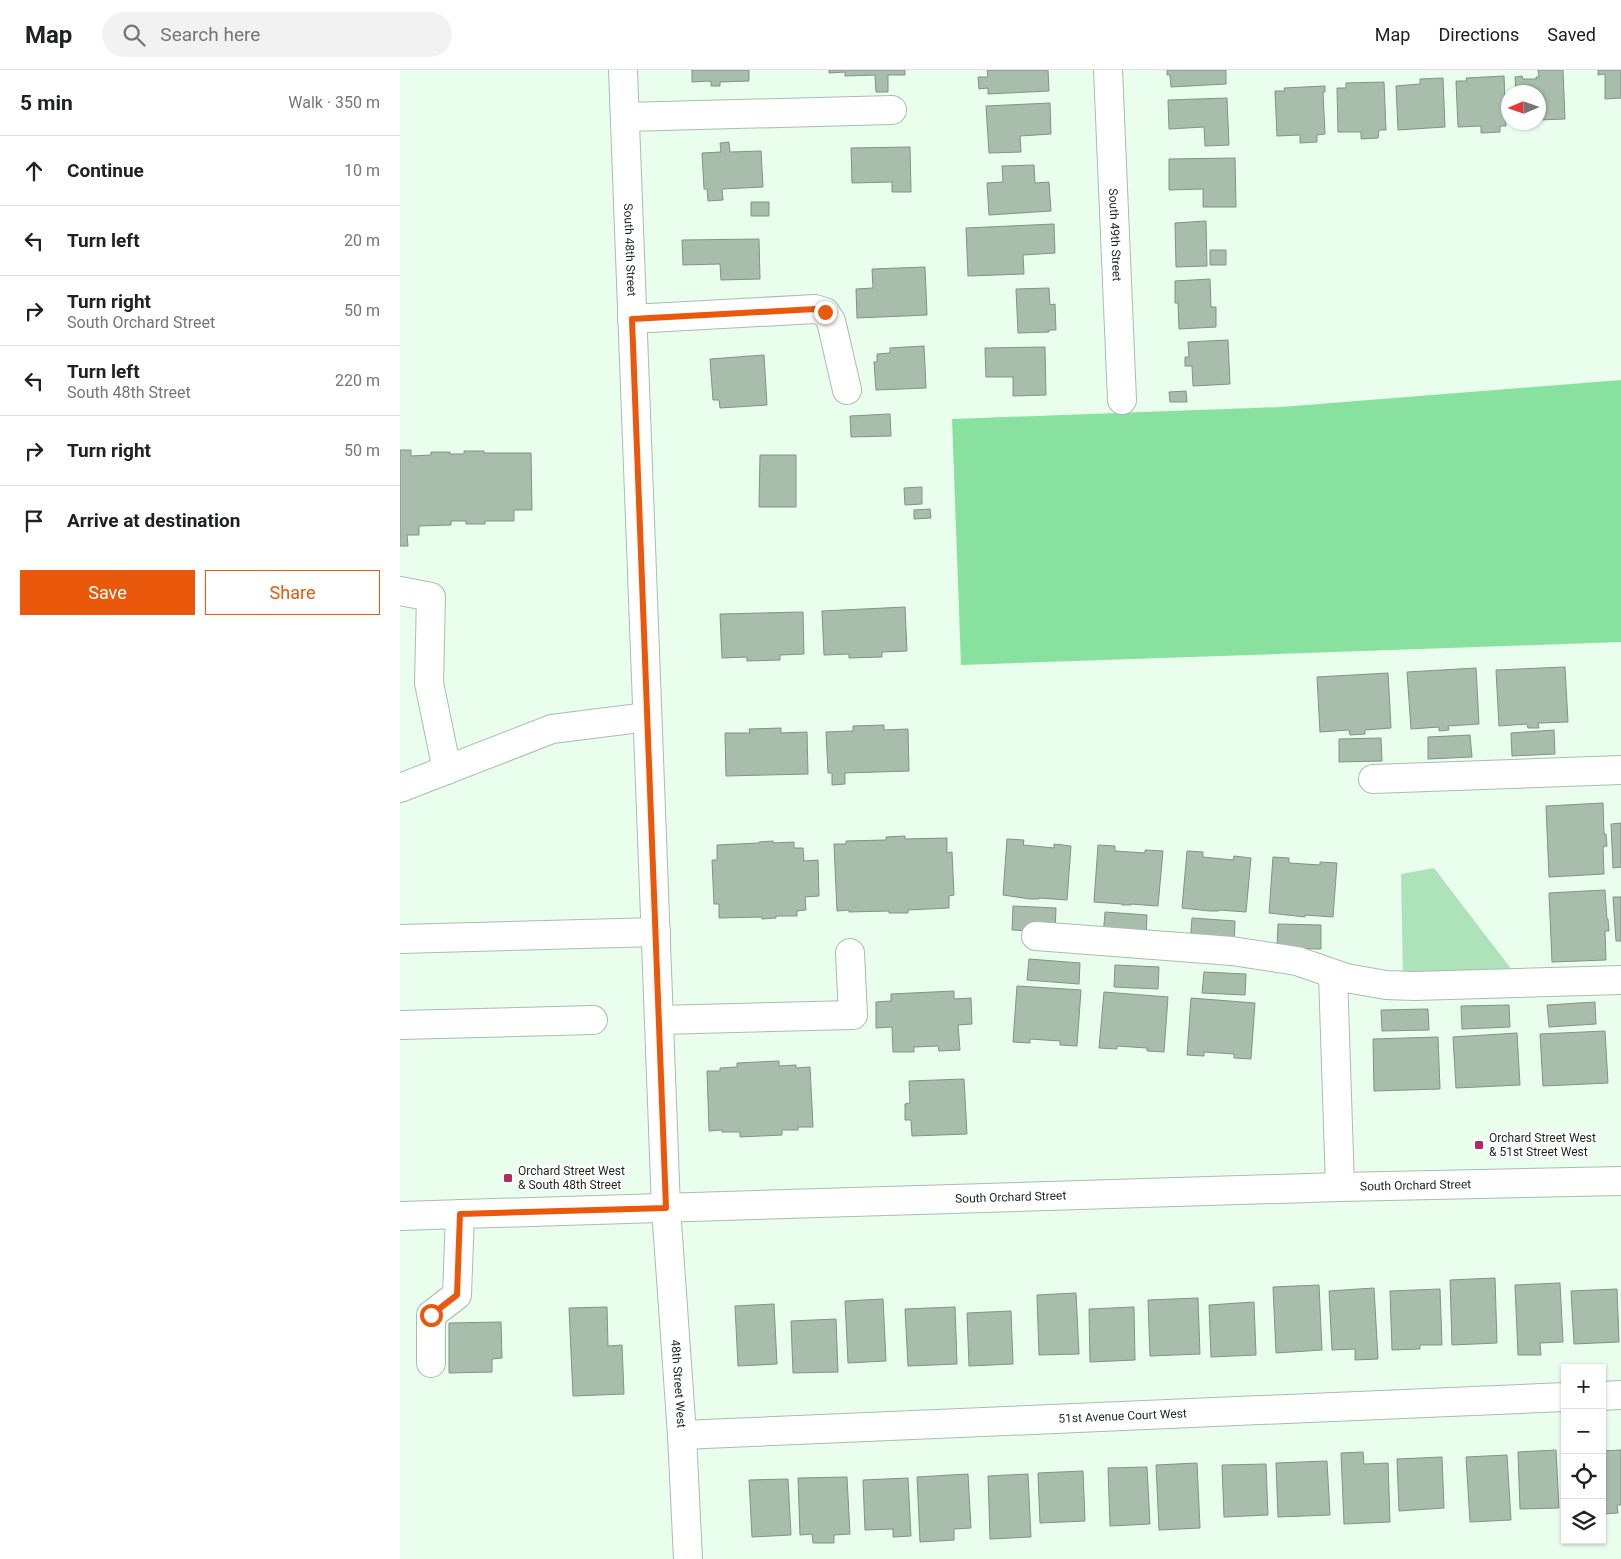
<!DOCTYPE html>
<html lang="en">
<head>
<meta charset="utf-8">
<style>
  body { margin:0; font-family:Roboto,sans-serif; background:#f2f2f2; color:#202124 }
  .controls { position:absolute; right:15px; bottom:15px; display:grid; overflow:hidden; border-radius:0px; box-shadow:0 1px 4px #0004 }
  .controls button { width:45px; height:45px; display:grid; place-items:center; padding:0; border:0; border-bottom:1px solid #e0e0e0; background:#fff; color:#202124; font:25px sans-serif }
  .compass { position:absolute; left:1101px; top:15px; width:45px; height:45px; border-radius:50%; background:#fff; box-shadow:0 1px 4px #0004; rotate:268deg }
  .stop { position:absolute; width:15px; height:15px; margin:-11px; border:4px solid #ea580c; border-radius:50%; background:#fff }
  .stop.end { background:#ea580c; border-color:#fff; box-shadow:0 1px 5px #0008 }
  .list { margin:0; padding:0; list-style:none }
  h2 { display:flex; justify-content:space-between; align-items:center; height:65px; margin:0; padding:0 20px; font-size:21px }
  h2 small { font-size:16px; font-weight:400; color:#757577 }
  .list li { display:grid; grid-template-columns:32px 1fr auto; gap:15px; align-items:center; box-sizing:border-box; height:70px; padding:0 20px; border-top:1px solid #e0e0e0 }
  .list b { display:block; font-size:19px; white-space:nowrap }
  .list p { margin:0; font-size:16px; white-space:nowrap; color:#757577 }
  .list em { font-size:16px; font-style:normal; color:#757577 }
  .actions { display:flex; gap:10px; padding:15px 20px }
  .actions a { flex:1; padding:11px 0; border:1px solid #ea580c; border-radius:0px; text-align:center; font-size:18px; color:#ea580c }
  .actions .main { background:#ea580c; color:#fff }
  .icon { flex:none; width:28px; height:28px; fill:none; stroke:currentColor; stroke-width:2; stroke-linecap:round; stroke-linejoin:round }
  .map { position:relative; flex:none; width:1221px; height:1489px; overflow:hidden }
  header { display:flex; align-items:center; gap:30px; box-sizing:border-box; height:70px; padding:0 25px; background:#fff; border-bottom:1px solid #e0e0e0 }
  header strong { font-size:24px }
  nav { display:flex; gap:28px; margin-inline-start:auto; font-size:18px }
  .search { width:350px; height:45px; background:#f2f2f2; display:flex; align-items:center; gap:12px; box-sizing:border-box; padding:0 18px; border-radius:28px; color:#757577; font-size:19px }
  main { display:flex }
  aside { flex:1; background:#fff }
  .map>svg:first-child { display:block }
</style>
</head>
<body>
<header>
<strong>Map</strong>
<div class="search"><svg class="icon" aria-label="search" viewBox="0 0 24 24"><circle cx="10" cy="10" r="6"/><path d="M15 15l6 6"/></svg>Search here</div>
<nav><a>Map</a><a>Directions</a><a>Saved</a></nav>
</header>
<main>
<aside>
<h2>5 min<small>Walk · 350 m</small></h2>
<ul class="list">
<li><svg class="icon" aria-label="ahead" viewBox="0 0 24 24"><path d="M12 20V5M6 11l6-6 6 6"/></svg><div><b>Continue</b></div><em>10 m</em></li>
<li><svg class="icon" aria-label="left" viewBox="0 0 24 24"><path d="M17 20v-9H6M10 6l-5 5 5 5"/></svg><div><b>Turn left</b></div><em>20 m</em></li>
<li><svg class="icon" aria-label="right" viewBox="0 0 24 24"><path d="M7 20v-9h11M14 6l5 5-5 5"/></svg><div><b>Turn right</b><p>South Orchard Street</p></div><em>50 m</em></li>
<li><svg class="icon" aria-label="left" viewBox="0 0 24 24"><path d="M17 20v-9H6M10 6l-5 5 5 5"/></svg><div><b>Turn left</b><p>South 48th Street</p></div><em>220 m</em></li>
<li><svg class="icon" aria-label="right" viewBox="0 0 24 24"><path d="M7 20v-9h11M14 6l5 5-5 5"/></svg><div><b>Turn right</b></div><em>50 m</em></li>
<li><svg class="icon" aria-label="arrive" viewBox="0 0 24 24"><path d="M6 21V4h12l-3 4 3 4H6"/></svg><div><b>Arrive at destination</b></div></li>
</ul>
<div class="actions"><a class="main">Save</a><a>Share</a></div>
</aside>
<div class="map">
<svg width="1221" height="1489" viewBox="0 0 1221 1489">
  <rect width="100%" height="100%" fill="#e9feed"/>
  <!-- green -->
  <path fill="#aee3ba" d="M 1034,798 L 1115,904 L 1003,907 L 1001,804 Z"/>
  <!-- forest -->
  <path fill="#89e1a0" d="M 1221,310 L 1221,572 L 561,595 L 552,349 L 881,337 Z"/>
  <!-- building -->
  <path fill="#a9bdad" stroke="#809384" d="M 292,0 L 349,0 L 349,11 L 320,12 L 320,16 L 311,16 L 311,11 L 292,12 Z
    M 429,0 L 505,0 L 505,5 L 488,5 L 488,22 L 476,22 L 475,5 L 445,6 L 445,2 L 429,3 Z
    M 587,0 L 648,0 L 649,21 L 588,24 L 588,18 L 579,19 L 578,7 L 588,7 Z
    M 767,0 L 826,0 L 826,14 L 771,17 L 770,5 L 767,5 Z
    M 1138,0 L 1163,0 L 1165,49 L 1138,50 L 1138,22 L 1116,22 L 1115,7 L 1122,6 L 1123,9 L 1136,9 L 1136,7 L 1139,7 Z
    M 1198,0 L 1221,0 L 1221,28 L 1205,29 L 1205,4 L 1198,5 Z
    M 1104,6 L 1106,56 L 1100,56 L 1100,62 L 1081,63 L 1081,56 L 1058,57 L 1056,11 L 1067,11 L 1066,8 Z
    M 1043,8 L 1045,57 L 998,60 L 996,16 L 1020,14 L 1020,9 Z
    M 984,12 L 986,60 L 979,60 L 978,68 L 961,69 L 961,62 L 938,62 L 937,18 L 946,18 L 946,13 Z
    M 925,16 L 925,22 L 923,22 L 925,64 L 917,65 L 917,72 L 900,73 L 900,65 L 877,66 L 875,21 L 885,21 L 884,18 Z
    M 827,28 L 829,75 L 805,76 L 804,57 L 769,59 L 768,30 Z
    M 650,33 L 651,64 L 620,66 L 621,82 L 589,83 L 586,36 Z
    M 329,72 L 330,82 L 361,81 L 363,117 L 322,119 L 323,130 L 308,131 L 307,119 L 304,119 L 302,83 L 321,82 L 320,73 Z
    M 510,77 L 511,122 L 492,122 L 492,112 L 452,113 L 451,78 Z
    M 835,88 L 836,137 L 803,137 L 803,119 L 769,120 L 769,89 Z
    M 634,95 L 635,113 L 649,112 L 651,141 L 589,145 L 587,113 L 603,112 L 602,96 Z
    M 351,132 L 369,132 L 369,146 L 351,146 Z
    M 806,151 L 807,196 L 776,197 L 775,153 Z
    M 654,154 L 655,183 L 623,185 L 624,204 L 568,206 L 566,158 Z
    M 359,169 L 360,209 L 321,210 L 320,194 L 283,195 L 282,170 Z
    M 810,180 L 826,180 L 826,195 L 810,195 Z
    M 525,197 L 527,245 L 457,248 L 456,219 L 473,218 L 472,199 Z
    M 810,209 L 811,237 L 816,237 L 816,257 L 779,259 L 778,233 L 775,233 L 775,211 Z
    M 649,218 L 650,235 L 655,234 L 656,260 L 649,260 L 649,262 L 618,263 L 616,219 Z
    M 828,270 L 830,314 L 793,316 L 792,296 L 785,296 L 785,287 L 789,287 L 788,272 Z
    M 524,276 L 526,318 L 476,320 L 474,292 L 477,292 L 477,284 L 490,283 L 490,278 Z
    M 645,277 L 646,325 L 613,326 L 613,307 L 586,307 L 585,278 Z
    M 364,285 L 367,335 L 320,338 L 319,330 L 313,330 L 310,289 Z
    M 786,321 L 787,332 L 770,332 L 769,322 Z
    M 490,344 L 491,366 L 451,367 L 450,346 Z
    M 0,380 L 11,380 L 11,386 L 31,385 L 31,382 L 50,382 L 50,384 L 64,384 L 64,381 L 84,381 L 84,383 L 131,383 L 132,440 L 114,440 L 114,451 L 85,451 L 85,454 L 66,454 L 66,451 L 51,451 L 51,455 L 19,456 L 19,465 L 7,465 L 8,476 L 0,476 Z
    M 360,385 L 396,385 L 396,437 L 359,437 Z
    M 522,417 L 522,434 L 505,435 L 504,418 Z
    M 530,439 L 531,448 L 514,449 L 514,440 Z
    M 505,537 L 507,581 L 482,582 L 482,587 L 449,588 L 449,584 L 424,585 L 422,541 Z
    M 403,542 L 404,584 L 380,585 L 380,590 L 347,591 L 347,587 L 322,588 L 320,544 Z
    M 1165,597 L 1168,652 L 1138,653 L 1139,658 L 1128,658 L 1127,654 L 1099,656 L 1096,600 Z
    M 1076,598 L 1079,654 L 1048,656 L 1049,660 L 1039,661 L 1039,657 L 1011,659 L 1007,602 Z
    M 988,603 L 991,658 L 965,660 L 965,664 L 950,665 L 949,660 L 920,662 L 917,607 Z
    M 484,655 L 484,660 L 508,659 L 509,701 L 445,703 L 445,714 L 432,715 L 432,703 L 428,703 L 426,662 L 453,661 L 453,656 Z
    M 381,658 L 381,663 L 407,662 L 408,704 L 326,706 L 325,663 L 350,663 L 349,659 Z
    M 1154,660 L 1155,684 L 1112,686 L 1111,663 Z
    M 1070,665 L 1072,687 L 1028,689 L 1028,667 Z
    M 981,668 L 982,691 L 939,692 L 939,669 Z
    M 1203,733 L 1204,764 L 1206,764 L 1207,776 L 1203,777 L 1204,804 L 1149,807 L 1146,736 Z
    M 1221,753 L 1221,797 L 1213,798 L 1211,754 Z
    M 505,766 L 505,769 L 547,768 L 547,783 L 552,782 L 554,825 L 549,826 L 549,838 L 508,840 L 508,843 L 489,843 L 489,841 L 449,842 L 449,840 L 437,841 L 434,774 L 446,774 L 446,771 L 486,770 L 486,767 Z
    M 607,769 L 624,770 L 623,775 L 654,778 L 654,774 L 671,776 L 667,830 L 639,828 L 639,829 L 630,829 L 603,825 Z
    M 373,771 L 373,773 L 394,772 L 394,778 L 403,778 L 404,791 L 418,790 L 419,826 L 405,827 L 406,840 L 397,841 L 397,846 L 376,846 L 376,848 L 362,849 L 362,847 L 319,848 L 319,834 L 314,834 L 312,790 L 317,790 L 317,775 L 359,773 L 359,772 Z
    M 698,775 L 715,776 L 715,781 L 745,783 L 745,780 L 763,781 L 758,836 L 731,834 L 731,835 L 722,835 L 722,834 L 694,832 Z
    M 787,781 L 803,782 L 803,787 L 833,790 L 834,786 L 851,788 L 846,842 L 819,840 L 819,841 L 810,841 L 782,838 Z
    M 873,787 L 889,788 L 889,793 L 920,795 L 920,792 L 937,793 L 933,847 L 905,845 L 905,847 L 869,843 Z
    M 1205,820 L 1207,849 L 1208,849 L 1209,861 L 1205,861 L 1206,890 L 1152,892 L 1149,823 Z
    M 1213,827 L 1221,827 L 1221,871 L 1216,871 Z
    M 613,836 L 656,838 L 655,862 L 612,860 Z
    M 705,842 L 747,845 L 746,869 L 703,867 Z
    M 792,848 L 835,851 L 834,875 L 790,873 Z
    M 878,854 L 921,855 L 921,879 L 877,878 Z
    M 629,889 L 680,893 L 679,914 L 627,910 Z
    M 715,895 L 759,897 L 758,919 L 714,917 Z
    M 804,902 L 846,904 L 845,925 L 802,923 Z
    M 617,916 L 681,920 L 677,976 L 660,975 L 660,971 L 630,969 L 630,973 L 613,972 Z
    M 554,921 L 554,929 L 571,928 L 572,954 L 558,955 L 560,980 L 539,981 L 538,976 L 514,977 L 514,982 L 493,982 L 492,957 L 476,958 L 476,932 L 491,931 L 491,924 Z
    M 704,922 L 768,927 L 764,982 L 747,981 L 747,978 L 717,976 L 717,979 L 699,978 Z
    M 791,928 L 855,933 L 851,989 L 834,988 L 834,984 L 804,982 L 804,986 L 787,985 Z
    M 1195,932 L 1196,954 L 1149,957 L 1147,935 Z
    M 1109,935 L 1110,957 L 1062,959 L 1061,936 Z
    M 1028,939 L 1029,960 L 982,961 L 981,940 Z
    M 1205,961 L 1208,1013 L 1143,1016 L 1140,964 Z
    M 1117,963 L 1120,1015 L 1056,1018 L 1053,967 Z
    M 1038,967 L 1040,1019 L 974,1021 L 973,969 Z
    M 379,991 L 379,996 L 396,995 L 396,998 L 410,997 L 413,1057 L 398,1057 L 398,1060 L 382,1060 L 382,1065 L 340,1067 L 340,1062 L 322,1062 L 322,1060 L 309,1061 L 307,1001 L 320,1001 L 320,998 L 337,997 L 337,993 Z
    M 564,1009 L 567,1064 L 512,1066 L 511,1050 L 505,1050 L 505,1034 L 510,1033 L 509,1011 Z
    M 1095,1208 L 1097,1273 L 1052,1275 L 1050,1210 Z
    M 1160,1213 L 1163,1272 L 1140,1273 L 1141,1285 L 1118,1285 L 1115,1215 Z
    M 919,1215 L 922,1280 L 876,1283 L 873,1217 Z
    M 974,1218 L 978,1289 L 955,1290 L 955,1279 L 932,1280 L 929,1221 Z
    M 1040,1219 L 1042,1275 L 1020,1275 L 1020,1279 L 992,1280 L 990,1221 Z
    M 1217,1219 L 1219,1272 L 1174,1274 L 1171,1221 Z
    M 676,1223 L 679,1284 L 639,1285 L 637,1225 Z
    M 798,1228 L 800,1284 L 750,1286 L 748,1230 Z
    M 483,1229 L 486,1291 L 448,1293 L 445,1231 Z
    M 854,1232 L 856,1285 L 811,1287 L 809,1235 Z
    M 374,1234 L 377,1294 L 338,1296 L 335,1236 Z
    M 207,1237 L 208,1276 L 222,1275 L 224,1324 L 173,1326 L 169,1238 Z
    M 555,1237 L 557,1294 L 508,1296 L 505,1239 Z
    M 734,1237 L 735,1290 L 690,1292 L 689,1239 Z
    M 611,1241 L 613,1294 L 569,1296 L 567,1243 Z
    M 436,1249 L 438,1302 L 393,1303 L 391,1251 Z
    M 101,1252 L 102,1288 L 92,1289 L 92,1302 L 49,1303 L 49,1253 Z
    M 1156,1380 L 1159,1438 L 1120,1439 L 1118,1382 Z
    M 1221,1380 L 1221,1435 L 1217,1435 L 1218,1443 L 1202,1444 L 1202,1381 Z
    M 963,1382 L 964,1394 L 988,1393 L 990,1452 L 944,1454 L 941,1383 Z
    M 1107,1385 L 1111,1450 L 1070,1452 L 1066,1387 Z
    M 1042,1387 L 1044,1438 L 999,1441 L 997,1389 Z
    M 927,1391 L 930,1445 L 878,1447 L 876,1393 Z
    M 797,1393 L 800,1458 L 759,1460 L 756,1395 Z
    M 866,1394 L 868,1445 L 824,1447 L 822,1395 Z
    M 747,1397 L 750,1454 L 710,1456 L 708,1398 Z
    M 683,1401 L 685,1451 L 640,1453 L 638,1403 Z
    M 568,1404 L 571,1458 L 554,1459 L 554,1470 L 520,1472 L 517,1407 Z
    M 628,1404 L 631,1467 L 590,1469 L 588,1406 Z
    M 447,1407 L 450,1464 L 434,1465 L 434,1473 L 413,1473 L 412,1464 L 400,1465 L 398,1408 Z
    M 508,1408 L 511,1466 L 493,1467 L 493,1459 L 465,1460 L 463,1410 Z
    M 388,1409 L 391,1465 L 352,1467 L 349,1410 Z"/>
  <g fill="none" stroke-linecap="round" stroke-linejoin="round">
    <!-- minor casing -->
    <g stroke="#a9bdad" stroke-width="30">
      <g id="minor">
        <path id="s1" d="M 223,0 L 266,1138 L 282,1365 L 288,1489"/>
        <path id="s2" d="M 708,0 L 722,330"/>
        <path d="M 225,47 L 492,40"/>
        <path d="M 232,249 L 415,239 L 425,242 L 431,251 L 447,320"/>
        <path d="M 0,521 L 31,527 L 29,613 L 47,700"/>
        <path d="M 973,709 L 1221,700"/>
        <path d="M 0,718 L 152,659 L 247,647"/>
        <path d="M 636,866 L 832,881 L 897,891 L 946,908 L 986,915 L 1015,916 L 1221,910"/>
        <path d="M 0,869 L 256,862"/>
        <path d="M 933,904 L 940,1117"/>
        <path d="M 259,950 L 453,945 L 450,883"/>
        <path d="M 0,955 L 193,950"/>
        <path d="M 31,1293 L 31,1245 L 57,1225 L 60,1144"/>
        <path d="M 1202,1326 L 1221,1325"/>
        <path id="s3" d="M 282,1365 L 1165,1327"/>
      </g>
    </g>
    <!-- major casing -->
    <g stroke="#a9bdad" stroke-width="30">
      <g id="major">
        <path id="s4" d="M 0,1146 L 940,1117 L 1221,1111"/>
      </g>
    </g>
    <!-- minor -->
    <use href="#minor" stroke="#fff" stroke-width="28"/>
    <!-- major -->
    <use href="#major" stroke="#fff" stroke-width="28"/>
  </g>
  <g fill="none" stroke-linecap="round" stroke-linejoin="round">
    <!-- route -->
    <path stroke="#ea580c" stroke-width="6" d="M 31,1245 L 57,1225 L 60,1144 L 266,1138 L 232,249 L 415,239 L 425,242"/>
  </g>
  <!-- markers -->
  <g fill="#b52962" stroke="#fff" stroke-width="2">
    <rect x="1074" y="1070" width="10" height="10" rx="2.5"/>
    <rect x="103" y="1103" width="10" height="10" rx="2.5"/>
  </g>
  <g text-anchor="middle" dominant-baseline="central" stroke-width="4.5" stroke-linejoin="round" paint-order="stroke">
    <!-- street labels -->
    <g font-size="12" fill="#1c231d" stroke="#fff">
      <text stroke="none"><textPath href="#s2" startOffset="165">South 49th Street</textPath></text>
      <text stroke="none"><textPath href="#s1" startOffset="180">South 48th Street</textPath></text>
      <text stroke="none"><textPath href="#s4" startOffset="1016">South Orchard Street</textPath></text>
      <text stroke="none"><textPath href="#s4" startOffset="611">South Orchard Street</textPath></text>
      <text stroke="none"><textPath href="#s1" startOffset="1315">48th Street West</textPath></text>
      <text stroke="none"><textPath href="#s3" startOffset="441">51st Avenue Court West</textPath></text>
    </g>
    <!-- poi labels -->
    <g font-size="12" fill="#1c231d" stroke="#fff" text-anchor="start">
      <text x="1089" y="1068">Orchard Street West<tspan x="1089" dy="14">&amp; 51st Street West</tspan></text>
      <text x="118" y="1101">Orchard Street West<tspan x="118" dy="14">&amp; South 48th Street</tspan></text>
    </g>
  </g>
</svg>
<div class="controls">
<button>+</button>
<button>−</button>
<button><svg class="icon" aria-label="locate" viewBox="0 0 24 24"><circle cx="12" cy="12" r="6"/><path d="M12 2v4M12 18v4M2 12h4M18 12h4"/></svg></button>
<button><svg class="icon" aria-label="layers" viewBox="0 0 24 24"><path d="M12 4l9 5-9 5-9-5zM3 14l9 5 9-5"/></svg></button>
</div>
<svg class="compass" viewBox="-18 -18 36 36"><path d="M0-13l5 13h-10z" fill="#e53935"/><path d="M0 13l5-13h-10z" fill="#757577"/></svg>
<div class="stop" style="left:31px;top:1245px"></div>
<div class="stop end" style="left:425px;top:242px"></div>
</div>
</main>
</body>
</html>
